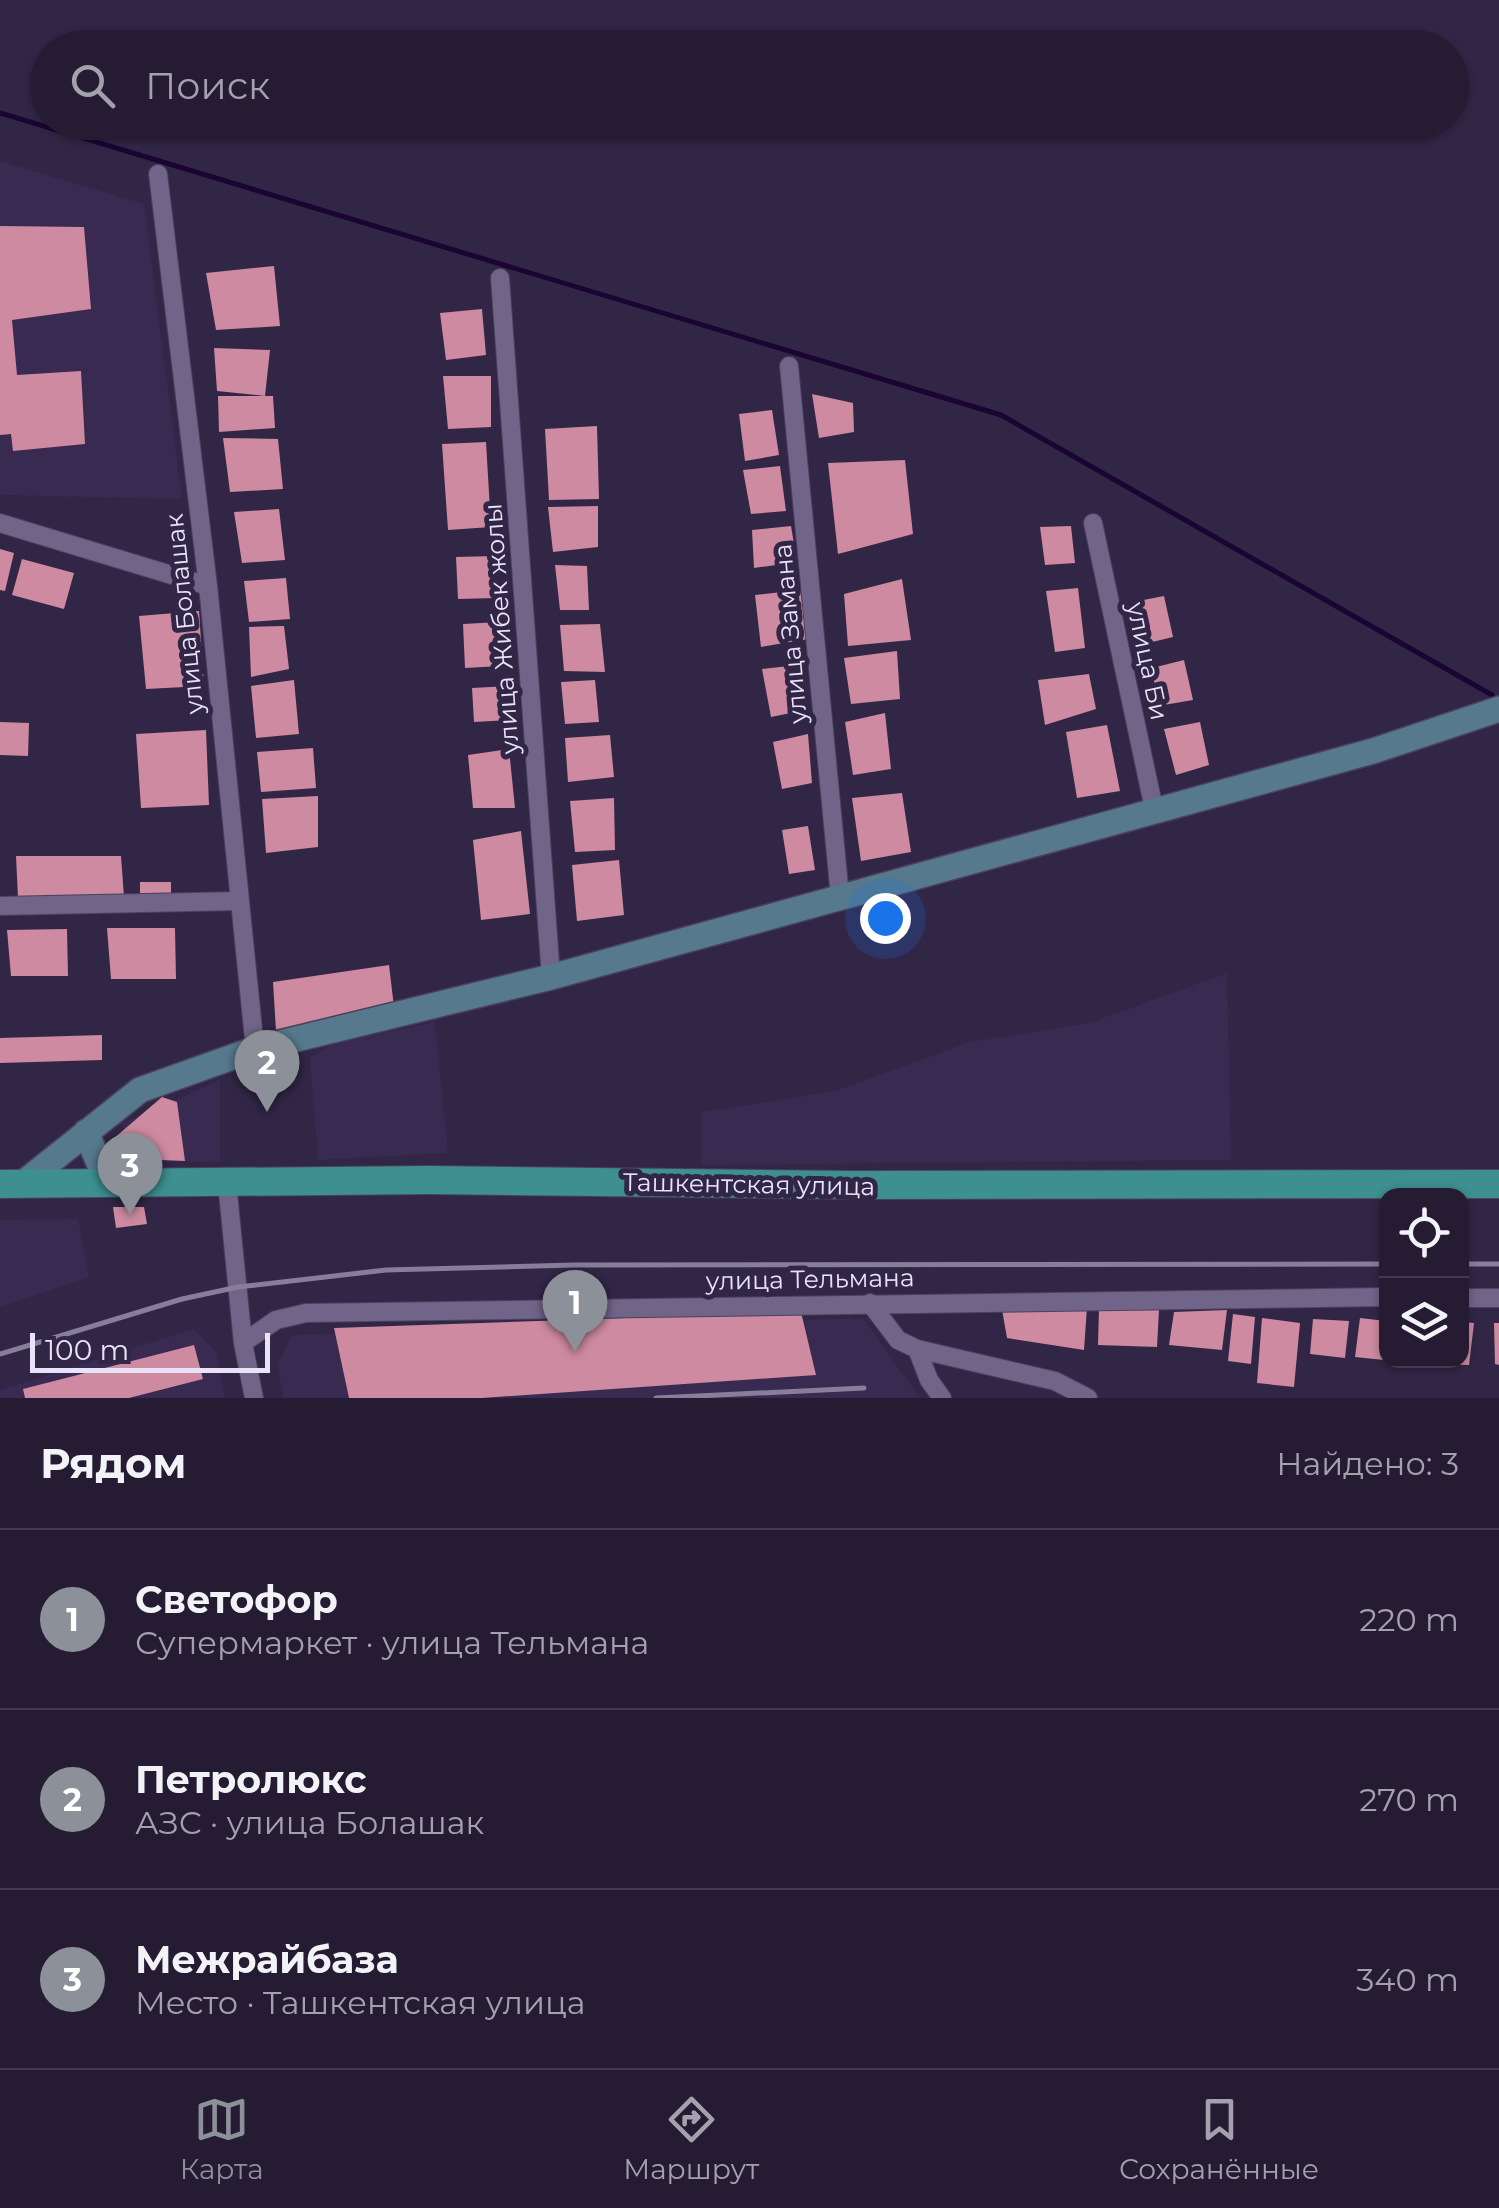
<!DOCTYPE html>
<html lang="ru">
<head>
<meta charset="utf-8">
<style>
  body { margin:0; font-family:Montserrat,sans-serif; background:#2d253c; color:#f1f3f6 }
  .controls { position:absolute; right:30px; bottom:30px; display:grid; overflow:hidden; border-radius:20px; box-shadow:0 2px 8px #0004 }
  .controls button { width:90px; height:90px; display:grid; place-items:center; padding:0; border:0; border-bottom:2px solid #423a4f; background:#251c34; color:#f1f3f6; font:50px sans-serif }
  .scale { position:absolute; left:30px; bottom:25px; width:240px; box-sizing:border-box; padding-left:10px; border:5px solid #e9e3f9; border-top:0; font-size:28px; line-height:35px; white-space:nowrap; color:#e9e3f9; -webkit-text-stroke:8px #312646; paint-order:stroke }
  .you { position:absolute; left:885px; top:918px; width:35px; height:35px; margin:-25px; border:8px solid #fff; border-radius:50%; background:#1a73e8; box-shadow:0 0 0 15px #1a73e833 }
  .badge { display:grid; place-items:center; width:65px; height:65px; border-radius:50%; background:#8c9099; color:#fff; font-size:32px; font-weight:700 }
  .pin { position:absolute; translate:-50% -82px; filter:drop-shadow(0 2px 5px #0008) }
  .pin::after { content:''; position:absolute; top:52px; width:35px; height:30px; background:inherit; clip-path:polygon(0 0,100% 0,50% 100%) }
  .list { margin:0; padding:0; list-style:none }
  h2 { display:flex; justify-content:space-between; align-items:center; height:130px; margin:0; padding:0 40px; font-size:42px }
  h2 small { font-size:32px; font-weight:400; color:#a3a1ac }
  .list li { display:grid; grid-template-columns:65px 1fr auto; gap:30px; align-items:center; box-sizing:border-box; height:180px; padding:0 40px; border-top:2px solid #423a4f }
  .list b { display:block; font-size:38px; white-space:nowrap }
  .list p { margin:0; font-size:32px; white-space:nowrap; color:#a3a1ac }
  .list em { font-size:32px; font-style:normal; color:#a3a1ac }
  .icon { flex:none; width:55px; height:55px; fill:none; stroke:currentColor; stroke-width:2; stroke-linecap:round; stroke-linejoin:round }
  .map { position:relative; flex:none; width:1499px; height:1398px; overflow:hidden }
  .search { position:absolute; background:#251c34; box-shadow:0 2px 8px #0004; left:30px; right:30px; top:30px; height:110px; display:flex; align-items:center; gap:25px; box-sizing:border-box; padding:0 35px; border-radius:55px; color:#a3a1ac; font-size:38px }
  .sheet { height:670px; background:#251c34 }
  nav { display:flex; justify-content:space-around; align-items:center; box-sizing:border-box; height:140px; border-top:2px solid #423a4f; background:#251c34; font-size:28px; color:#a3a1ac }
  nav a { display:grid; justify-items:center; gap:5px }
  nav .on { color:#8c9099 }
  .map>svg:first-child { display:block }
</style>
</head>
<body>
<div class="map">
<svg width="1499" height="1398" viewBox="0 0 1499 1398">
  <rect width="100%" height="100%" fill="#312646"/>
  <!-- built -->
  <path fill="#382a51" d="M 0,161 L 144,204 L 182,499 L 0,495 Z
    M 1227,973 L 1231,1160 L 701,1165 L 701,1112 L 835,1091 L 970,1042 L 1092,1022 Z
    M 435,1022 L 448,1153 L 318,1160 L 310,1058 L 334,1043 Z
    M 220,1080 L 220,1162 L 124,1161 L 123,1123 Z
    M 78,1219 L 89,1277 L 0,1307 L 0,1220 Z
    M 863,1318 L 920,1398 L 283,1398 L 278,1364 L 292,1335 Z
    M 193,1329 L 216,1352 L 225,1398 L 0,1398 L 0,1390 Z"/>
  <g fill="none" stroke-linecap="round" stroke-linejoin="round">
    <!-- stream -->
    <path stroke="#190433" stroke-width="5" d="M 0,113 L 1001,415 L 1492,695 L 1496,704"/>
  </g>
  <!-- building -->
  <path fill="#cd8aa0" d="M 0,226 L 84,227 L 91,309 L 12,320 L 17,375 L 81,371 L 85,444 L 13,451 L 11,434 L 0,435 Z
    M 274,266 L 280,326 L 216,330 L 206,273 Z
    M 482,309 L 486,355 L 446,360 L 440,313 Z
    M 214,348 L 270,350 L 265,396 L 273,396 L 275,428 L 219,432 L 218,396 L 265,396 L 217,391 Z
    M 443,376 L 491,376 L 491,427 L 448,429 Z
    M 812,394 L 853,403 L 854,432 L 819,438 Z
    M 772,410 L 779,455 L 745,461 L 739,414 Z
    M 597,426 L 599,499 L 549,500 L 545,429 Z
    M 223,438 L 278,439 L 283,489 L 230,492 Z
    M 486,442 L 491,527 L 448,530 L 442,444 Z
    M 905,460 L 913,534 L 838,554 L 828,463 Z
    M 780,466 L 786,511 L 751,514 L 743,470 Z
    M 598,506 L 598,547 L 553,552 L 548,507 Z
    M 279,509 L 285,560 L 242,563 L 234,512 Z
    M 791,526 L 797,562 L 754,568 L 752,530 Z
    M 1071,526 L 1075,563 L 1045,565 L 1040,527 Z
    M 0,549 L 14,553 L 5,591 L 0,590 Z
    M 494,556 L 496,598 L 458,599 L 456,557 Z
    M 22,559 L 74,573 L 64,609 L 12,595 Z
    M 555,565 L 587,566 L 589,610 L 560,610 Z
    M 286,578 L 290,619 L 249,622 L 244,581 Z
    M 902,579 L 911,640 L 848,646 L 844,594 Z
    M 1078,588 L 1085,648 L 1055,652 L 1046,591 Z
    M 800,590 L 808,639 L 761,647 L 755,595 Z
    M 1164,596 L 1173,637 L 1144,644 L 1133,602 Z
    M 199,611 L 204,686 L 146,689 L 139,616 Z
    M 499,622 L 502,666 L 465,668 L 463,624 Z
    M 600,624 L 605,672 L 564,671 L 560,625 Z
    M 284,626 L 289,669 L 251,677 L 249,627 Z
    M 897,651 L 900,699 L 851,704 L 844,658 Z
    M 1184,660 L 1193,700 L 1158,706 L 1152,668 Z
    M 798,665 L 806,710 L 771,717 L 762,669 Z
    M 1089,674 L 1096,709 L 1045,725 L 1038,680 Z
    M 294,680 L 299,734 L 256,738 L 251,686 Z
    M 595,680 L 599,722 L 565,724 L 561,682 Z
    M 509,686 L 510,720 L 474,722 L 472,688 Z
    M 885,713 L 891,769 L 853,775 L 845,722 Z
    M 0,722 L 29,723 L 28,756 L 0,755 Z
    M 1200,722 L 1209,765 L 1176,775 L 1164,729 Z
    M 1107,725 L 1120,791 L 1077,798 L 1066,732 Z
    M 206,730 L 209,805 L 141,808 L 136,734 Z
    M 808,734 L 812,783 L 782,789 L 773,742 Z
    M 610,735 L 614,777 L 568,782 L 565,738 Z
    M 313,748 L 316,788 L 261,792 L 257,752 Z
    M 509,749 L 515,808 L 473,808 L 468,755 Z
    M 902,793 L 911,852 L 861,861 L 852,798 Z
    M 318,796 L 318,847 L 266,853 L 262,799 Z
    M 614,798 L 615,850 L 575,852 L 570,801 Z
    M 808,826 L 815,870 L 789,874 L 782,830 Z
    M 521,831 L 530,914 L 481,920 L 473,840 Z
    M 16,856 L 121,856 L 124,897 L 18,898 Z
    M 619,860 L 624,915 L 577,921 L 572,865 Z
    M 140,882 L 171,882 L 171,905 L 140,905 Z
    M 107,928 L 175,928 L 176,979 L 111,979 Z
    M 67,929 L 68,976 L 11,976 L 7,930 Z
    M 389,965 L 394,1007 L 276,1031 L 273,982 Z
    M 102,1035 L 102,1060 L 0,1063 L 0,1038 Z
    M 162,1097 L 177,1102 L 185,1161 L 114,1158 L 113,1139 Z
    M 113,1207 L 144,1207 L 147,1224 L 116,1228 Z
    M 1001,1304 L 1087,1307 L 1084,1350 L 1007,1338 Z
    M 1099,1308 L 1159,1310 L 1157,1347 L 1098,1345 Z
    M 1227,1310 L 1222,1350 L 1169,1345 L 1174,1312 Z
    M 801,1312 L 816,1375 L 482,1398 L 349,1398 L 334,1328 Z
    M 1233,1314 L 1255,1317 L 1251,1364 L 1228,1361 Z
    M 1262,1318 L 1300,1323 L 1294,1387 L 1257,1383 Z
    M 1360,1318 L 1386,1321 L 1384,1360 L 1355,1357 Z
    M 1313,1319 L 1349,1321 L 1345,1358 L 1310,1354 Z
    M 1462,1322 L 1474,1323 L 1469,1365 L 1435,1364 L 1462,1360 Z
    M 1494,1323 L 1499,1323 L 1499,1365 L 1495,1364 Z
    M 194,1345 L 203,1379 L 129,1398 L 25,1398 L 23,1389 Z"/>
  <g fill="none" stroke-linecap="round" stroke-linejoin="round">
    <!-- minor casing -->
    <g stroke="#4b415d" stroke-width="20">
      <path id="minor" d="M 158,174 L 208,586 L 255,1049
        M 500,278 L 551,977
        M 789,366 L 840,897
        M 0,523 L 208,586
        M 1093,523 L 1154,809
        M 0,906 L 240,901
        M 227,1183 L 243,1343 L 254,1398
        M 1462,1298 L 1499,1298
        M 870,1303 L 898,1340 L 917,1349 L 1055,1381 L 1088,1398
        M 243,1343 L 276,1320 L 306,1313 L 1386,1297
        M 917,1349 L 929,1380 L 942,1398"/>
    </g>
    <!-- secondary casing -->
    <g stroke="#4b415d" stroke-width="28">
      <path id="secondary" d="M 86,1132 L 107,1182
        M 22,1184 L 140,1090 L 255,1049 L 551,977 L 1373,751 L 1499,709"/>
    </g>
    <!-- primary casing -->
    <g stroke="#4b415d" stroke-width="30">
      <path id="primary" d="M 0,1184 L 429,1180 L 850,1185 L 1499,1184"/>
    </g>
    <!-- minor -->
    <use href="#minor" stroke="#706489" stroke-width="18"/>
    <!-- secondary -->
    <use href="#secondary" stroke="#56798d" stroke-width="25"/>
    <!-- primary -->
    <use href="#primary" stroke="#3d8f90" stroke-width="28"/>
    <!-- rail -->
    <path stroke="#877e99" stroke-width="5" d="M 1462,1264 L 1499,1264
      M 0,1354 L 182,1299 L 238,1287 L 386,1270 L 574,1265 L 1386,1264
      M 656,1398 L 864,1388"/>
  </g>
  <g text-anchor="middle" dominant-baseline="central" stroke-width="10" stroke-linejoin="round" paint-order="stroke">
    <!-- street labels -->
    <g font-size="25" fill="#e9e3f9" stroke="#312646">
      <text transform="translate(184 614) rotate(-96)">улица Болашак</text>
      <text transform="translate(501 629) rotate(-94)">улица Жибек жолы</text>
      <text transform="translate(790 634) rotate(-95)">улица Замана</text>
      <text transform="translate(1148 661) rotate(78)">улица Би</text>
      <text transform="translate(749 1184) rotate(1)">Ташкентская улица</text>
      <text transform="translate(810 1279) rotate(-1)">улица Тельмана</text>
    </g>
  </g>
</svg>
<div class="controls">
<button><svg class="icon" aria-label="locate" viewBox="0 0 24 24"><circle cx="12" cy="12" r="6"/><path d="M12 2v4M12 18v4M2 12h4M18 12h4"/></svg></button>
<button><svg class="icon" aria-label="layers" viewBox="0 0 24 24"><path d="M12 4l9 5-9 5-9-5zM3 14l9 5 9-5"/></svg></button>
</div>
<div class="scale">100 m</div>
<div class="you"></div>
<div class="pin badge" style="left:575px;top:1352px">1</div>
<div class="pin badge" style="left:267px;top:1112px">2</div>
<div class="pin badge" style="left:130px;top:1215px">3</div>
<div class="search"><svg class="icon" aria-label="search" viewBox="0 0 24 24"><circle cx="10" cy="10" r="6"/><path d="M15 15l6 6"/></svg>Поиск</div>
</div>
<section class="sheet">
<h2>Рядом<small>Найдено: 3</small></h2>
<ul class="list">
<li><span class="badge">1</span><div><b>Светофор</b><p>Супермаркет · улица Тельмана</p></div><em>220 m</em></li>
<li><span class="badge">2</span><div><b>Петролюкс</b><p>АЗС · улица Болашак</p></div><em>270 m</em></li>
<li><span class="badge">3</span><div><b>Межрайбаза</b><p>Место · Ташкентская улица</p></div><em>340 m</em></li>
</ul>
</section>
<nav>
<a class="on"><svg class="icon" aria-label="map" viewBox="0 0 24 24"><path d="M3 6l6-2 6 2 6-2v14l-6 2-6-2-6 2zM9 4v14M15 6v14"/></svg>Карта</a>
<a><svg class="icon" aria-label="directions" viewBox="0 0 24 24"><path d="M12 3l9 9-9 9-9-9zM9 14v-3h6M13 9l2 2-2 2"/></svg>Маршрут</a>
<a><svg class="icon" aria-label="saved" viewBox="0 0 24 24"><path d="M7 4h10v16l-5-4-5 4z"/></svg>Сохранённые</a>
</nav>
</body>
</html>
